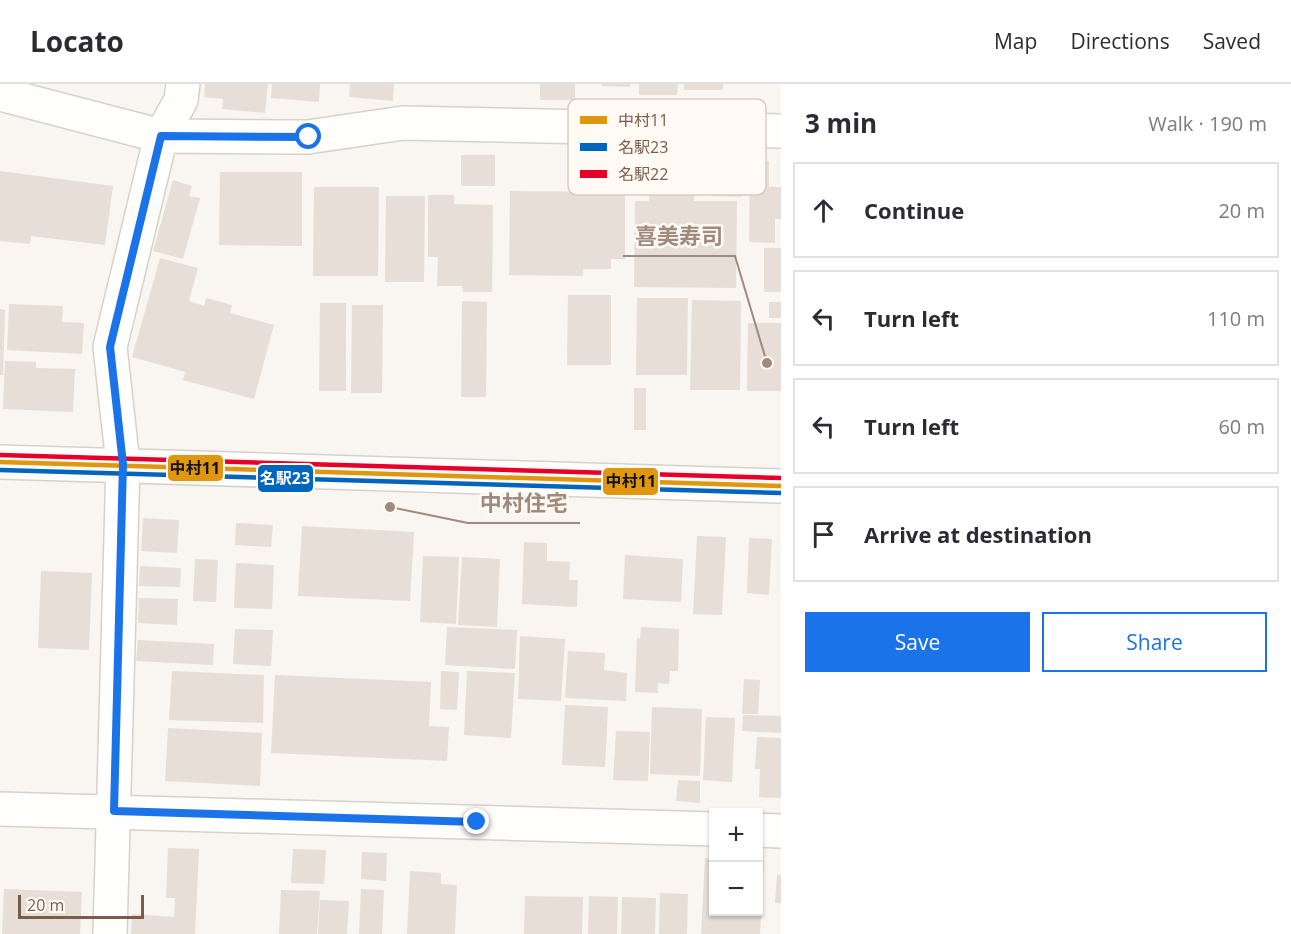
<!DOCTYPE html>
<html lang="en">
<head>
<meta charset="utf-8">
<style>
  body { margin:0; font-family:"Open Sans","Noto Sans JP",sans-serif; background:#f2f2f3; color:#2b2b33 }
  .controls { position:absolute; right:18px; bottom:18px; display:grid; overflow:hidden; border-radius:0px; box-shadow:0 2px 4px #0004 }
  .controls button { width:54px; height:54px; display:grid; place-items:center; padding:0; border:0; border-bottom:2px solid #e1e1e2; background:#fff; color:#2b2b33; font:30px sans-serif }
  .scale { position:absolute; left:18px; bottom:15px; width:126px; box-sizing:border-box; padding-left:6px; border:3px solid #7a5c4d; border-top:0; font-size:16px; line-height:21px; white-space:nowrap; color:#7a5c4d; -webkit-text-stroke:4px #fffaf3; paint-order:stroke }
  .stop { position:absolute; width:18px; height:18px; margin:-14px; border:4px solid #1a73e8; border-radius:50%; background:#fff }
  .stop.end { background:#1a73e8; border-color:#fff; box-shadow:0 2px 6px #0008 }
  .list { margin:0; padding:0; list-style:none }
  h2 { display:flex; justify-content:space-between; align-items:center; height:78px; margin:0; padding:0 24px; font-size:26px }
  h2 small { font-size:20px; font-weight:400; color:#7c7c81 }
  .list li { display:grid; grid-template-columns:39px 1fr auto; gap:18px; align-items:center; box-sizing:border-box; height:96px; margin:0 12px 12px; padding:0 12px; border:2px solid #e1e1e2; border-radius:0px }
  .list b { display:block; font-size:22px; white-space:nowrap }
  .list em { font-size:20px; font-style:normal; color:#7c7c81 }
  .actions { display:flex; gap:12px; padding:18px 24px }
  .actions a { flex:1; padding:14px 0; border:2px solid #1a73e8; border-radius:0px; text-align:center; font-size:21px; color:#1a73e8 }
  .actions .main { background:#1a73e8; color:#fff }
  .icon { flex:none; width:33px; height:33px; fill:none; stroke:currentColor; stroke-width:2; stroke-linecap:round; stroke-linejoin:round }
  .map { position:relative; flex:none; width:781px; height:850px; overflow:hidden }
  header { display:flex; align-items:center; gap:36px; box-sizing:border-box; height:84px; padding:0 30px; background:#fff; border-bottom:2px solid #e1e1e2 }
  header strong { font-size:28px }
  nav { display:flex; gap:33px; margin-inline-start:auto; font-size:21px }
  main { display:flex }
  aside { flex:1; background:#fff }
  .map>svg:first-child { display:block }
</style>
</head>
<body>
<header>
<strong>Locato</strong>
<nav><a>Map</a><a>Directions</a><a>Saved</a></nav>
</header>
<main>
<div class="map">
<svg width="781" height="850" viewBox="0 0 781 850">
  <rect width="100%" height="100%" fill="#f9f5f0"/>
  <!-- building -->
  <path fill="#e6ded7" d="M 205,0 L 268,0 L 265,29 L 222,25 L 223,15 L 204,13 Z
    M 272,0 L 320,0 L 319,18 L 271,14 Z
    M 350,0 L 394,0 L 393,17 L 349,13 Z
    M 540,0 L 575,0 L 575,16 L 540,16 Z
    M 602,0 L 630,0 L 630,3 L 602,2 Z
    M 639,0 L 678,0 L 677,11 L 639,11 Z
    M 684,0 L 723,0 L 723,6 L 684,6 Z
    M 461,71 L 495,71 L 495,102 L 461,102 Z
    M 750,77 L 769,77 L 769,103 L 781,103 L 781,135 L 775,135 L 775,159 L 749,158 Z
    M 710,81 L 741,81 L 741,113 L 710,112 Z
    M 0,87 L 113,102 L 105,161 L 31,152 L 30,160 L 0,157 Z
    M 220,88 L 302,88 L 302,162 L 219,161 Z
    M 173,96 L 192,102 L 189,112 L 200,114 L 183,175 L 153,167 Z
    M 314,103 L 379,103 L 378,192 L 313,192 Z
    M 510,107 L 625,108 L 625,175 L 611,175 L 611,185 L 583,185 L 583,192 L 509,191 Z
    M 649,109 L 694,109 L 694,117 L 737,117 L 736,204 L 634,203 L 635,117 L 649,117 Z
    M 428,111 L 454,111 L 454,120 L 493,121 L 492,208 L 463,208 L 462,202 L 437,202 L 438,173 L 428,173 Z
    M 386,112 L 425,112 L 424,198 L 385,198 Z
    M 764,164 L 781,164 L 781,208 L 764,208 Z
    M 160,174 L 198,184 L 189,217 L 204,222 L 206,214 L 232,221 L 230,229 L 274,241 L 254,315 L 183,296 L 185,288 L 132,273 Z
    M 568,211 L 611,211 L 611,281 L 567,281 Z
    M 637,214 L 688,214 L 687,291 L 636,291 Z
    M 692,216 L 741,217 L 740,306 L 690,306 Z
    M 462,217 L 487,218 L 486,313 L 461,313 Z
    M 769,218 L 781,218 L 781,234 L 769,234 Z
    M 320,219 L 346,219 L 346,307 L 319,307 Z
    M 9,220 L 63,222 L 62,238 L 84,239 L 82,270 L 7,266 Z
    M 352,221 L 383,221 L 382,309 L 351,309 Z
    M 0,225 L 5,226 L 3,291 L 0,291 Z
    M 748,239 L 781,239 L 781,307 L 747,307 Z
    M 5,277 L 36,278 L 36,284 L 75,285 L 73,328 L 3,325 Z
    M 634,304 L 646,304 L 646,346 L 634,346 Z
    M 143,434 L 179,436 L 177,469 L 141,467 Z
    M 236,439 L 273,441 L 271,463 L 235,461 Z
    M 302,442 L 414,448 L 410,517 L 298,512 Z
    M 697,452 L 726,453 L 722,531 L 693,530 Z
    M 749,454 L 772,455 L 769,511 L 747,509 Z
    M 524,458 L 547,459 L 547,477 L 570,478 L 569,496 L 578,496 L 577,523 L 522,520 Z
    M 625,471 L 683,475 L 681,518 L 623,515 Z
    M 423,472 L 459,473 L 456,540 L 420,538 Z
    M 462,473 L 500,475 L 497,543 L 458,541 Z
    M 195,475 L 218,476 L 216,518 L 193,517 Z
    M 236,479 L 274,481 L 272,525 L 234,524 Z
    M 140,482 L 181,484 L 180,503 L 139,502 Z
    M 41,487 L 92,489 L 89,566 L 38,564 Z
    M 139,514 L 178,515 L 177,541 L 138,539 Z
    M 447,543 L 517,546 L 515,585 L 445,581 Z
    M 641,543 L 679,545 L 678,587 L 670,587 L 669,600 L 658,599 L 658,609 L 635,608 L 637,554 L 640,555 Z
    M 235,545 L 273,546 L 271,582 L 233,580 Z
    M 520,552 L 565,555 L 561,617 L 518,615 Z
    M 138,556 L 214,560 L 213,581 L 136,577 Z
    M 568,567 L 605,569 L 604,586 L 627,589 L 626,617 L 565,614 Z
    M 172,587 L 264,591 L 263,639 L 169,636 Z
    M 441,587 L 459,588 L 457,626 L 440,625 Z
    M 467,587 L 515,589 L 511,654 L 464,651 Z
    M 275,591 L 431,598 L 429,642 L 449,643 L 447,677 L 271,669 Z
    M 744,595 L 760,596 L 758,630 L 742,630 Z
    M 565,621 L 608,623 L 605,683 L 562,681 Z
    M 652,623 L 702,625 L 700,692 L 650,690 Z
    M 743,631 L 781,632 L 781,649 L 742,647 Z
    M 706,633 L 735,634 L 732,698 L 703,696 Z
    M 168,644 L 262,649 L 260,702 L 165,697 Z
    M 616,647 L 650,648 L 648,697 L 613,696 Z
    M 757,653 L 781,654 L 781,714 L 759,713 L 760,685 L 755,685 Z
    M 678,696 L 700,697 L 700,719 L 676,717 Z
    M 168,764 L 199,765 L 195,850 L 131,850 L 132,830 L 174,833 L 175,814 L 166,814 Z
    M 293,765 L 326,766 L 324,800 L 291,799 Z
    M 362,768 L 387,769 L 386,797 L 361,795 Z
    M 705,774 L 714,775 L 714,828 L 758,828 L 758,776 L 764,777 L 760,850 L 701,850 Z
    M 410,787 L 441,789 L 441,800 L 457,801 L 455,850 L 407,850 Z
    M 777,791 L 781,791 L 781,819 L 775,819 Z
    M 4,805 L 82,808 L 80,850 L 2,850 Z
    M 361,805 L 384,806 L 382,850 L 359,850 Z
    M 281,806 L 320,807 L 317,850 L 279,850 Z
    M 660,809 L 688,810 L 687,850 L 659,850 Z
    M 525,812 L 583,813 L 582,850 L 524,850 Z
    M 589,812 L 618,813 L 617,850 L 588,850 Z
    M 622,813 L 656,814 L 655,850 L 621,850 Z
    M 320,816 L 349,817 L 347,850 L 318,850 Z"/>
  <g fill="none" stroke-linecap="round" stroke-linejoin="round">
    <!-- minor casing -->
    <g stroke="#d7d1cb" stroke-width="36">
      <path id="minor" d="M 0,10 L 161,52 L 308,53 L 403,39 L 781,47
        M 0,725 L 714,745
        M 758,746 L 781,747
        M 110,850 L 123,380 L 110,263 L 161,52 L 181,16 L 183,0"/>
    </g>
    <!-- tertiary casing -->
    <g stroke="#d7d1cb" stroke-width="36">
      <path id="tertiary" d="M 0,378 L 781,402"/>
    </g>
    <!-- minor -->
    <use href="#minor" stroke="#fefefd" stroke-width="33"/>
    <!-- tertiary -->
    <use href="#tertiary" stroke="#fefefd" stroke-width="33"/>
    <!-- bus-1 casing -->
    <g stroke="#fffaf3" stroke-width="9">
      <path id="bus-1" d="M 0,378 L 781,402"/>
    </g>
    <!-- bus-2 casing -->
    <g stroke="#fffaf3" stroke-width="9">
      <path id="bus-2" d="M 0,386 L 781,409"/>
    </g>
    <!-- bus-3 casing -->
    <g stroke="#fffaf3" stroke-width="9">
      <path id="bus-3" d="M 0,371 L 781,394"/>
    </g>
    <!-- bus-1 -->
    <use href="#bus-1" stroke="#de970f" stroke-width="4.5"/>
    <!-- bus-2 -->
    <use href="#bus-2" stroke="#0065bd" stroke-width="4.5"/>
    <!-- bus-3 -->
    <use href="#bus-3" stroke="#e4002b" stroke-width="4.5"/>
  </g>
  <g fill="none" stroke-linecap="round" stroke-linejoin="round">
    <!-- route -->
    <path stroke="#1a73e8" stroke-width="8" d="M 309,53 L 161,52 L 110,263 L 123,380 L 114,727 L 477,738"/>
  </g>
  <!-- legend -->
  <rect x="568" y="15" width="198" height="96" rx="9" fill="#fffaf3" stroke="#d7cbc1" stroke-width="1.5"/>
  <rect x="580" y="32" width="27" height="8" fill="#de970f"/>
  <rect x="580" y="59" width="27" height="8" fill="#0065bd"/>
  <rect x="580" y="86" width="27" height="8" fill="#e4002b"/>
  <g font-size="16" fill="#7a5c4d">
    <text x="618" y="42">中村11</text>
    <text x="618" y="69">名駅23</text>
    <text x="618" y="96">名駅22</text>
  </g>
  <!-- callouts -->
  <path fill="none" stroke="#9f8a7d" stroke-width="2" d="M767 279L735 172H623M390 423L468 439H580"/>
  <g fill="#9f8a7d" stroke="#fffaf3" stroke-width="2">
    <circle cx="767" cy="279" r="6"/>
    <circle cx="390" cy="423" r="6"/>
  </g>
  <g font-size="22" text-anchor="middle" font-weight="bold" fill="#9f8a7d" stroke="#fffaf3" stroke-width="5" stroke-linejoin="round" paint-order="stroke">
    <text x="679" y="160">喜美寿司</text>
    <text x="524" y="427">中村住宅</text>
  </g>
  <g stroke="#fffaf3" stroke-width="2">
    <rect x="167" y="370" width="57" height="28" rx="6" fill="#de970f"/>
    <rect x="257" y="380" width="57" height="29" rx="6" fill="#0065bd"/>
    <rect x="602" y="383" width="57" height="29" rx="6" fill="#de970f"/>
  </g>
  <g font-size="16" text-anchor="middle" font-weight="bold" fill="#fff">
    <text x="285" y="400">名駅23</text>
  </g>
  <g font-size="16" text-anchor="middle" font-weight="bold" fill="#111">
    <text x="195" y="390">中村11</text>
    <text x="631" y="403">中村11</text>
  </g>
</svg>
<div class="controls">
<button>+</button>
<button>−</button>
</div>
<div class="scale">20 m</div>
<div class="stop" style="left:309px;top:53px"></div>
<div class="stop end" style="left:477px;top:738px"></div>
</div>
<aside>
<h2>3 min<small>Walk · 190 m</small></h2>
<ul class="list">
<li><svg class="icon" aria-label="ahead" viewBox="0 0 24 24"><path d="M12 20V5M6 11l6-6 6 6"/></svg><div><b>Continue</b></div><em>20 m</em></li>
<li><svg class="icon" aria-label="left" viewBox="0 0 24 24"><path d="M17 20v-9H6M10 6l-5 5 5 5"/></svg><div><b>Turn left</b></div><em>110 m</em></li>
<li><svg class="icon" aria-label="left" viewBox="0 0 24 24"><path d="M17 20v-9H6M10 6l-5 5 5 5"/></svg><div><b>Turn left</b></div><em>60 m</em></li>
<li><svg class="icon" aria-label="arrive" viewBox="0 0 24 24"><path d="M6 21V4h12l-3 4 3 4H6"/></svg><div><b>Arrive at destination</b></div></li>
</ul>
<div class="actions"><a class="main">Save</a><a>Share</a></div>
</aside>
</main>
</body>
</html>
